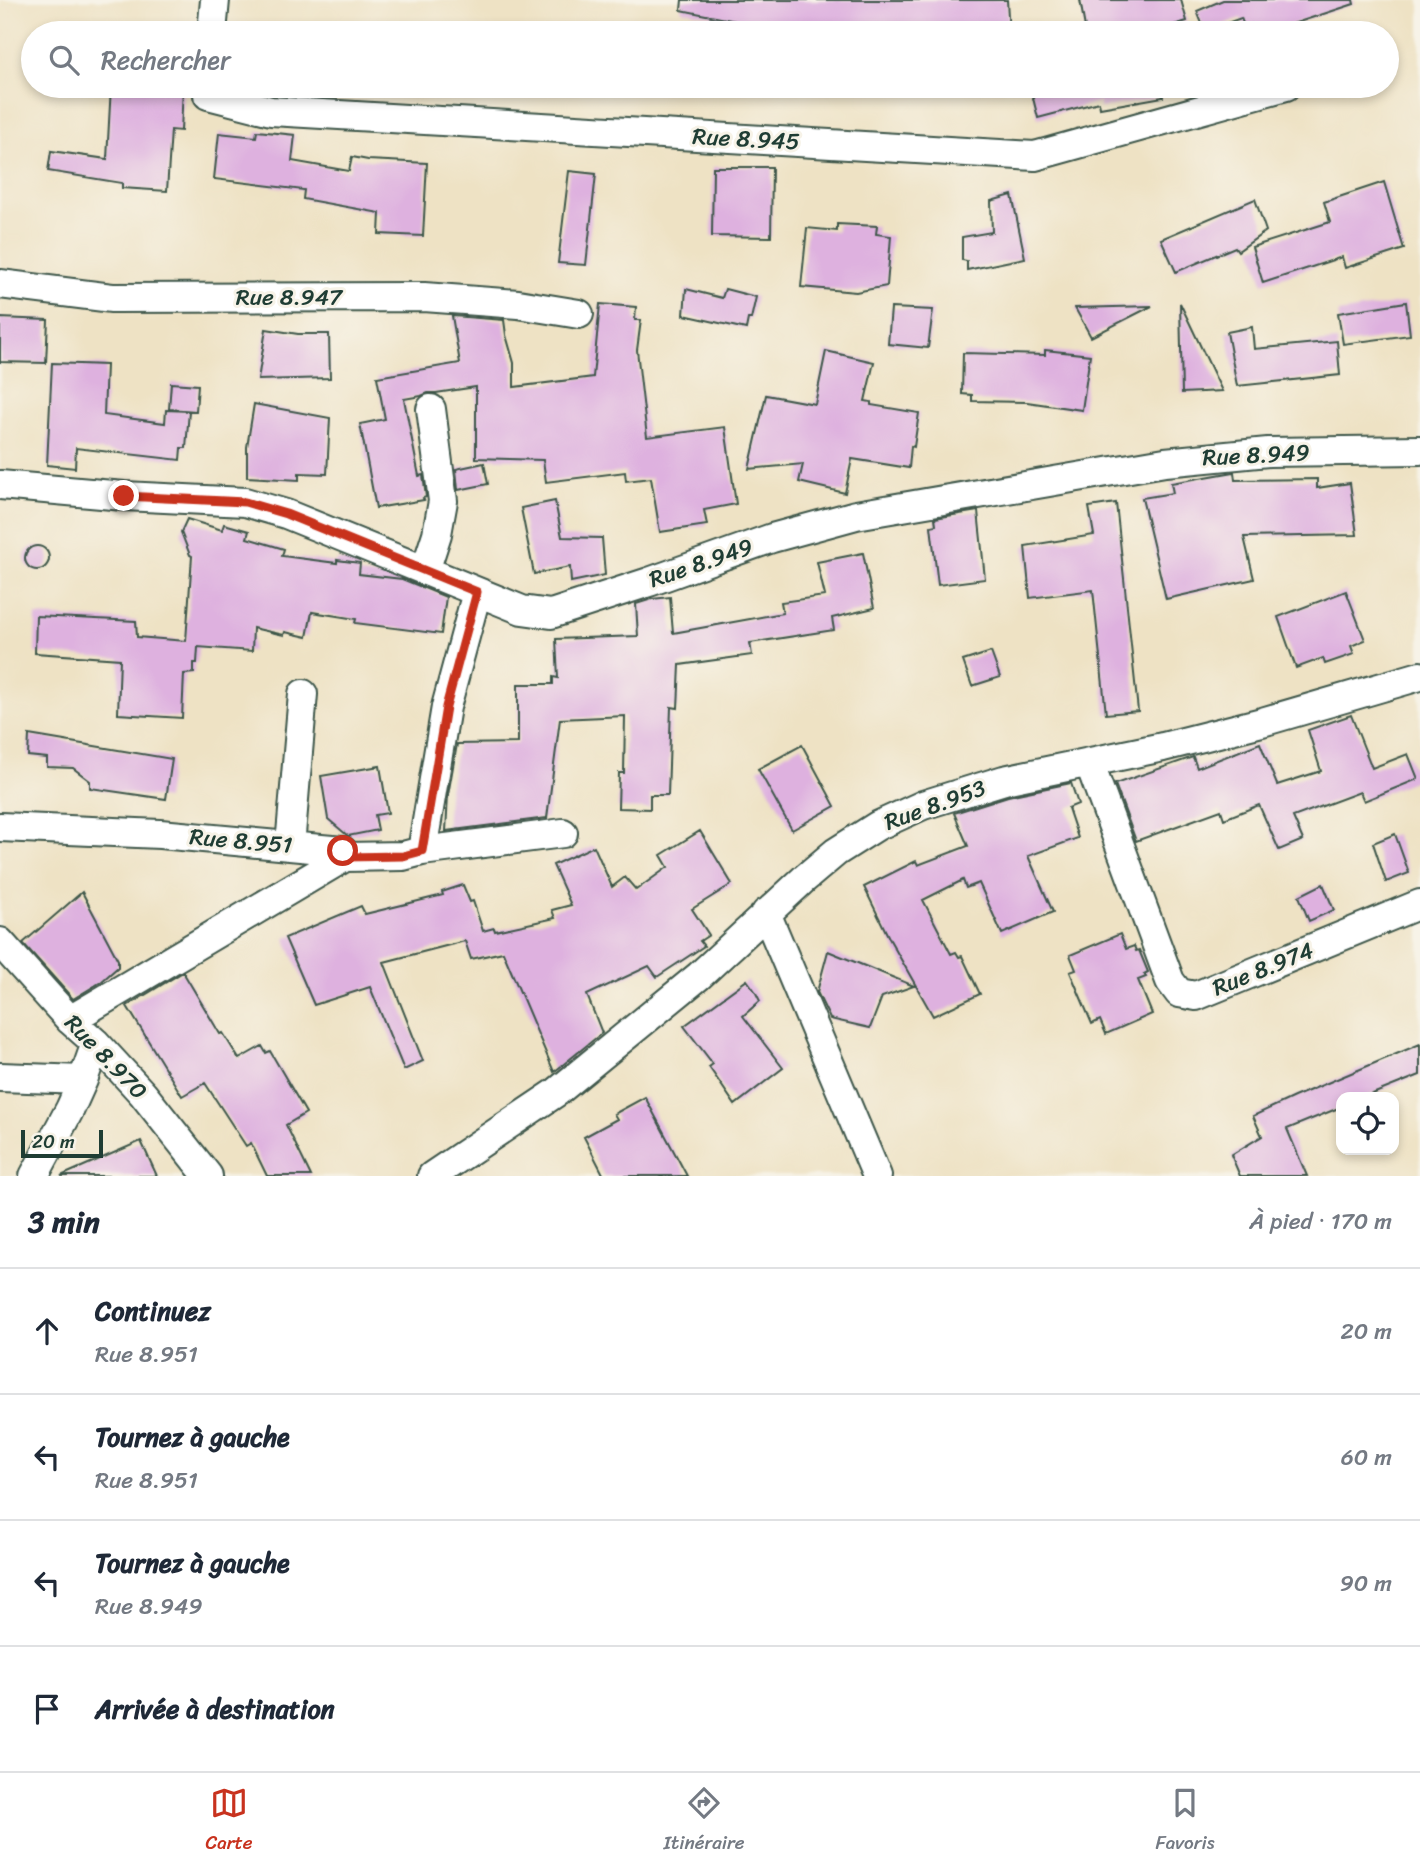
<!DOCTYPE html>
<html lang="fr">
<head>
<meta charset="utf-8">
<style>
  body { margin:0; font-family:Sriracha,sans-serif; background:#f2f2f3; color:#1f2937 }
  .controls { position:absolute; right:21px; bottom:21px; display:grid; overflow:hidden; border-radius:14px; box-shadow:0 4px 10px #0003 }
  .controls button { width:63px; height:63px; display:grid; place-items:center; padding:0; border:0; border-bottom:2px solid #e0e1e3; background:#fff; color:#1f2937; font:35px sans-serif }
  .scale { position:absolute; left:21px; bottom:18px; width:82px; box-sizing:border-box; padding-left:7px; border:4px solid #1f3d34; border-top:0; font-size:19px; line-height:24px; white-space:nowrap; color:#1f3d34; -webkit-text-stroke:5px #f7f3e8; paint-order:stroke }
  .stop { position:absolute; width:21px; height:21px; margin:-16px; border:5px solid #c8321e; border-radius:50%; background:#fff }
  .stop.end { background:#c8321e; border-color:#fff; box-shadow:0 2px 7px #0008 }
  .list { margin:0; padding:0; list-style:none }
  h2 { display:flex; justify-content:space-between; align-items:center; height:91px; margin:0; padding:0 28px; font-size:30px }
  h2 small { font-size:23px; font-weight:400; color:#747a83 }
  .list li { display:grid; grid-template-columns:46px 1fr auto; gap:21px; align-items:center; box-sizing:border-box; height:126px; padding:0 28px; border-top:2px solid #e0e1e3 }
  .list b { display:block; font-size:26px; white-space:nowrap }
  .list p { margin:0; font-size:23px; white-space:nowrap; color:#747a83 }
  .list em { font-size:23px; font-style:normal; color:#747a83 }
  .icon { flex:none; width:38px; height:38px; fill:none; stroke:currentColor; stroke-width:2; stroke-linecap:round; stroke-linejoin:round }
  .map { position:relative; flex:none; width:1420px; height:1176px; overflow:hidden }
  .search { position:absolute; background:#fff; box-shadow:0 4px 10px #0003; left:21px; right:21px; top:21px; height:77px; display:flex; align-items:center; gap:18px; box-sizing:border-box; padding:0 24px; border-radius:38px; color:#747a83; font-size:26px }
  .sheet { height:595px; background:#fff }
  nav { display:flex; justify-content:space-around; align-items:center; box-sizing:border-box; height:98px; border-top:2px solid #e0e1e3; background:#fff; font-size:19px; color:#747a83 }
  nav a { display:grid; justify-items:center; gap:4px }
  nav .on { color:#c8321e }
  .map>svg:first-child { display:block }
</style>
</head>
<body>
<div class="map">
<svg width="1420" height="1176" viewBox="0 0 1420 1176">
  <rect width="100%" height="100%" fill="#f7f3e8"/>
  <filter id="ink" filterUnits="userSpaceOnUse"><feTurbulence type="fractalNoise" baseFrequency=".0143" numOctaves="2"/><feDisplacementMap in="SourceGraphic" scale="14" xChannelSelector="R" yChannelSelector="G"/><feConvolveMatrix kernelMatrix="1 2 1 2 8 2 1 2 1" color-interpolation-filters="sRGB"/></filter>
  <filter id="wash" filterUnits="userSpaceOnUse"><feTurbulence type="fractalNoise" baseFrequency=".00686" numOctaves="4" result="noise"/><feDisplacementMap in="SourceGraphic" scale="28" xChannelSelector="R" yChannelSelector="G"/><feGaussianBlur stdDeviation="1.57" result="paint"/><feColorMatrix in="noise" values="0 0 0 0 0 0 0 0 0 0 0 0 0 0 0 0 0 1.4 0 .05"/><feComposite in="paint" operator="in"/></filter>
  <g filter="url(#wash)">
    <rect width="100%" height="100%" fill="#eee2c4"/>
    <g id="blocks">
      <!-- building -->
      <path fill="#deb1df" d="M 682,0 L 1007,0 L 1009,33 L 735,33 L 736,21 L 681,10 Z
        M 1080,0 L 1181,0 L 1187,21 L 1148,33 L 1086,33 Z
        M 1223,0 L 1353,0 L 1354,4 L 1265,33 L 1254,33 L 1251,24 L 1244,26 L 1241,18 L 1205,31 L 1197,11 Z
        M 111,86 L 183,86 L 181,131 L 171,130 L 167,191 L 122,188 L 122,183 L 48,171 L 51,151 L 107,159 Z
        M 1030,86 L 1162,86 L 1163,97 L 1100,108 L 1099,102 L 1038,118 Z
        M 257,131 L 295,135 L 292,161 L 349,171 L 352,157 L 368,160 L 427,163 L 423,236 L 379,234 L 380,213 L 303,199 L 304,190 L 214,179 L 219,133 L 256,137 Z
        M 713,167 L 772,167 L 771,237 L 712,236 Z
        M 569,171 L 596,174 L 586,265 L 558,263 Z
        M 1384,182 L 1404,249 L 1345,268 L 1342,257 L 1263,283 L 1252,247 L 1330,222 L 1324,202 Z
        M 1012,195 L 1025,258 L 967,270 L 967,261 L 962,260 L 962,237 L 992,232 L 991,201 Z
        M 1255,199 L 1266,231 L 1238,251 L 1235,247 L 1176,272 L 1161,239 Z
        M 837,224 L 877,226 L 876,234 L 891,236 L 887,286 L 856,292 L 801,287 L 807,228 L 837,231 Z
        M 686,289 L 722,298 L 725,289 L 756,297 L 751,319 L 748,319 L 746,329 L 684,315 Z
        M 1406,302 L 1410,335 L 1343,344 L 1338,313 Z
        M 1180,303 L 1222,391 L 1182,393 Z
        M 600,304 L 636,307 L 635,320 L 641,320 L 637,350 L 647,437 L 725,427 L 736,504 L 704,510 L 707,525 L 660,532 L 651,478 L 626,481 L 625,472 L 546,482 L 543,460 L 476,458 L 476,387 L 436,393 L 428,393 L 421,396 L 404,399 L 419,476 L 423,475 L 426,497 L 423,498 L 424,500 L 376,508 L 360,424 L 385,419 L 377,377 L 460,363 L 452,316 L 453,316 L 504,320 L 506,335 L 514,363 L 514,387 L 593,377 Z
        M 1152,306 L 1091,337 L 1075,308 Z
        M 891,308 L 933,310 L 928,348 L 888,344 Z
        M 0,318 L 48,320 L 46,363 L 0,362 Z
        M 1252,327 L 1254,349 L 1337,341 L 1340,375 L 1237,386 L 1227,332 Z
        M 266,329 L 298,334 L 329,334 L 330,378 L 258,380 Z
        M 1045,350 L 1090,355 L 1082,410 L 1027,402 L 972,401 L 972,395 L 962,394 L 963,353 L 1045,355 Z
        M 826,351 L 874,362 L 865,401 L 871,402 L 871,405 L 919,413 L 914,447 L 911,446 L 909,468 L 852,459 L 845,493 L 799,482 L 803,464 L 749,469 L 766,395 L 815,404 Z
        M 52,363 L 106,365 L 104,415 L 165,423 L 166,410 L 189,411 L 186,448 L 181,448 L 180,460 L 76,448 L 75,468 L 47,465 Z
        M 171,383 L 198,385 L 196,411 L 169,409 Z
        M 254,404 L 330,418 L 327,474 L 299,473 L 299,480 L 247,477 L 247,447 Z
        M 484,463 L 488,484 L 458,490 L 456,469 Z
        M 1234,472 L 1235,480 L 1317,479 L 1317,488 L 1350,483 L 1357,535 L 1244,537 L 1254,579 L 1166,599 L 1142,498 L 1173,493 L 1171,483 Z
        M 555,501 L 562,537 L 602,538 L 605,575 L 571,582 L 570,567 L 534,574 L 521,508 Z
        M 1116,503 L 1138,711 L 1106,714 L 1093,590 L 1030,598 L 1025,546 L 1094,535 L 1089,507 Z
        M 978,511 L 985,579 L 938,585 L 931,526 L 936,525 L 935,518 Z
        M 187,519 L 222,530 L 224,524 L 249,531 L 247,538 L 284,549 L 282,556 L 337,563 L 337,560 L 360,563 L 359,574 L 402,579 L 446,597 L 441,634 L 355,623 L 356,619 L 312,612 L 307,637 L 285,632 L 284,635 L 253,628 L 252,651 L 198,647 L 197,663 L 194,663 L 194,673 L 184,674 L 182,718 L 118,714 L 120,659 L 35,653 L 36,616 L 136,621 L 137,637 L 186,641 L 192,556 L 190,555 L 181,532 Z
        M25 558a12 12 0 1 1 24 0a12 12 0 1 1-24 0Z
        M 863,553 L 874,608 L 832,618 L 834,630 L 750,643 L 752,655 L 680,665 L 678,708 L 671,707 L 668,795 L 650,795 L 650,809 L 618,808 L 619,773 L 624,773 L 625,716 L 560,719 L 547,818 L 446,831 L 448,795 L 457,744 L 518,743 L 518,684 L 553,684 L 553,677 L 558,678 L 556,639 L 638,636 L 636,604 L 652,599 L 670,597 L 673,633 L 783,613 L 781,602 L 825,596 L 817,562 Z
        M 1346,591 L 1365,640 L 1351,646 L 1354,654 L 1325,664 L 1323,658 L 1296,668 L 1278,617 Z
        M 991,652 L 1000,677 L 972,686 L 963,661 Z
        M 1351,715 L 1372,768 L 1408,754 L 1418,779 L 1364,801 L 1360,792 L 1293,817 L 1303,840 L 1279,850 L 1259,805 L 1224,819 L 1221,810 L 1136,841 L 1115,784 L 1193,757 L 1197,768 L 1260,743 L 1277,785 L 1321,771 L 1308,730 Z
        M 29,735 L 172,759 L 166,799 L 90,788 L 90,781 L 73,768 L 47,767 L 47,758 L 28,756 Z
        M 802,745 L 835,806 L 792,830 L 758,769 Z
        M 380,766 L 388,813 L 375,815 L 378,830 L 348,836 L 328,819 L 321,776 Z
        M 1071,783 L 1078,804 L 1068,808 L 1078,838 L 1028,856 L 1053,912 L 1002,934 L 979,883 L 966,888 L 963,880 L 923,900 L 951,954 L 956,952 L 959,957 L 962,956 L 980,994 L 933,1016 L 890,940 L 864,887 L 916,861 L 918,865 L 968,846 L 954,813 L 1008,796 Z
        M 700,831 L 732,884 L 692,909 L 709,935 L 700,941 L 704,946 L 657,977 L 649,966 L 587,995 L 602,1033 L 554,1072 L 503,952 L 471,959 L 465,941 L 384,962 L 423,1061 L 404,1070 L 370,987 L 314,1005 L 285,938 L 361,906 L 365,914 L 443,895 L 442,892 L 463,885 L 470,902 L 473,901 L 483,931 L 494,928 L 495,931 L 555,918 L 552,910 L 571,905 L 553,865 L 594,846 L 612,887 L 625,877 L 636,890 L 668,867 L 661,855 Z
        M 1395,834 L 1409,873 L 1386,882 L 1373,843 Z
        M 1323,884 L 1334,910 L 1309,921 L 1299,896 Z
        M 82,892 L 118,960 L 118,967 L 101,982 L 73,999 L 23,943 Z
        M 1120,934 L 1126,949 L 1134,946 L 1136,951 L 1139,950 L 1148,972 L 1144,974 L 1146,977 L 1138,980 L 1152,1014 L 1106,1034 L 1100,1020 L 1092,1024 L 1070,972 L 1076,970 L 1070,955 Z
        M 828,951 L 914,986 L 882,997 L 870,1028 L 830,1019 L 817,992 Z
        M 183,972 L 220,1034 L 223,1033 L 239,1059 L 262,1046 L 266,1053 L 270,1051 L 306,1113 L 286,1125 L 311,1176 L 267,1176 L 251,1143 L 246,1146 L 205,1083 L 182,1096 L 127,1006 Z
        M 747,980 L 755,991 L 760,1001 L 743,1016 L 783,1068 L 735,1105 L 709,1067 L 713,1064 L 684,1026 Z
        M 1420,1044 L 1420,1075 L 1365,1097 L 1341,1097 L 1341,1107 L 1287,1129 L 1307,1176 L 1240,1176 L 1231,1155 L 1262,1136 L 1253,1116 L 1294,1097 Z
        M 645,1097 L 687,1176 L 604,1176 L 584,1137 L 617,1119 L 614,1114 Z
        M 141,1141 L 157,1176 L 61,1176 Z"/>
    </g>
  </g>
  <g filter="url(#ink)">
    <use href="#blocks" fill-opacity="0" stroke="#3e564a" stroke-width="2"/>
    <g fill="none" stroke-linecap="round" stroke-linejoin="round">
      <!-- street casing -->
      <g stroke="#3e564a" stroke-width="32">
        <path id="street" d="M 212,33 L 215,0
          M 208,86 L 208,95 L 271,111 L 1035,156 L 1286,86
          M 0,284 L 112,298 L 424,297 L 518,304 L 579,314
          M 0,485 L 124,496 L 245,502 L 286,514 L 522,610 L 551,614 L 649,582 L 772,538 L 856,515 L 1165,462 L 1268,452 L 1420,450
          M 425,571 L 437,534 L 443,501 L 431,409
          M 1089,762 L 1170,981 L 1179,993 L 1196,996 L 1420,904
          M 0,827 L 160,834 L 343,851 L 345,857 L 403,856 L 422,851 L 446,707 L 477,592
          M 290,846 L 303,694
          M 422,851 L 563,833
          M 766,913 L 877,1176
          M 0,942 L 70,1020 L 96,1043 L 143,1094 L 208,1176
          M 70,1020 L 345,857
          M 0,1077 L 83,1080
          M 34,1176 L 70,1109 L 83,1080 L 96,1043
          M 432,1176 L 557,1092 L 699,976 L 804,879 L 836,852 L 877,826 L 923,805 L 1004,780 L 1163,747 L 1262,722 L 1420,676"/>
      </g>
      <!-- street -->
      <use href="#street" stroke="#fff" stroke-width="28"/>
    </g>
  </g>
  <g fill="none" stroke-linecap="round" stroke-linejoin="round" filter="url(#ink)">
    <!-- route -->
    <path stroke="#c8321e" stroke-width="9" d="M 124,496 L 245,502 L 286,514 L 477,592 L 446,707 L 422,851 L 403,856 L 345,857 L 343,851"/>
  </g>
  <g text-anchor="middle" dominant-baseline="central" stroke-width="6" stroke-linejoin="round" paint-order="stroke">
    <!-- street labels -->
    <g font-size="23" fill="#1f3d34" stroke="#f7f3e8">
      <text transform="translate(746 139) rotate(3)">Rue 8.945</text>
      <text x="289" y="297">Rue 8.947</text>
      <text transform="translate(1256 455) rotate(-3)">Rue 8.949</text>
      <text transform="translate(701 563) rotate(-19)">Rue 8.949</text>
      <text transform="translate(935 805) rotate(-20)">Rue 8.953</text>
      <text transform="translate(241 841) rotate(5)">Rue 8.951</text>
      <text transform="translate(1263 969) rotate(-22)">Rue 8.974</text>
      <text transform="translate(106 1057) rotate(46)">Rue 8.970</text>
    </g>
  </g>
</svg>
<div class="controls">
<button><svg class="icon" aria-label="locate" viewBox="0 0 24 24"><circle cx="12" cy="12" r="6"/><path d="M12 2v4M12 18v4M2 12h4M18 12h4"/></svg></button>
</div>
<div class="scale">20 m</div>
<div class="stop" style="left:343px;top:851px"></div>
<div class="stop end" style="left:124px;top:496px"></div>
<div class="search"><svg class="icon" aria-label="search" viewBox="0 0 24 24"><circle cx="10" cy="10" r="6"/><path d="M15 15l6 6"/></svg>Rechercher</div>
</div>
<section class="sheet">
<h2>3 min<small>À pied · 170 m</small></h2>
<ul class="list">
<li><svg class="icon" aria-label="ahead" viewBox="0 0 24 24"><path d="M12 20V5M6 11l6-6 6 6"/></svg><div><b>Continuez</b><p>Rue 8.951</p></div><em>20 m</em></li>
<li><svg class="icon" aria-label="left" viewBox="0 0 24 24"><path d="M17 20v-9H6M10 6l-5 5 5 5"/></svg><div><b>Tournez à gauche</b><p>Rue 8.951</p></div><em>60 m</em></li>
<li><svg class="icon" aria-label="left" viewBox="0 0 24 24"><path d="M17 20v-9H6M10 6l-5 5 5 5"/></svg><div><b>Tournez à gauche</b><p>Rue 8.949</p></div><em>90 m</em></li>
<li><svg class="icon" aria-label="arrive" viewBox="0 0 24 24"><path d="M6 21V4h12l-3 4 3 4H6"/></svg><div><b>Arrivée à destination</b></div></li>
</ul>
</section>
<nav>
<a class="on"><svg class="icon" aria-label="map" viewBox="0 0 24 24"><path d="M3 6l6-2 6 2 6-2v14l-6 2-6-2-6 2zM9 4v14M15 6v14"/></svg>Carte</a>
<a><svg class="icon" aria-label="directions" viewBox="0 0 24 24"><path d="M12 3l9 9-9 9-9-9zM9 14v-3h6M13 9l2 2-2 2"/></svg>Itinéraire</a>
<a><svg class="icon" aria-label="saved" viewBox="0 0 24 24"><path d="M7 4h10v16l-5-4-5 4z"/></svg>Favoris</a>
</nav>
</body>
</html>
